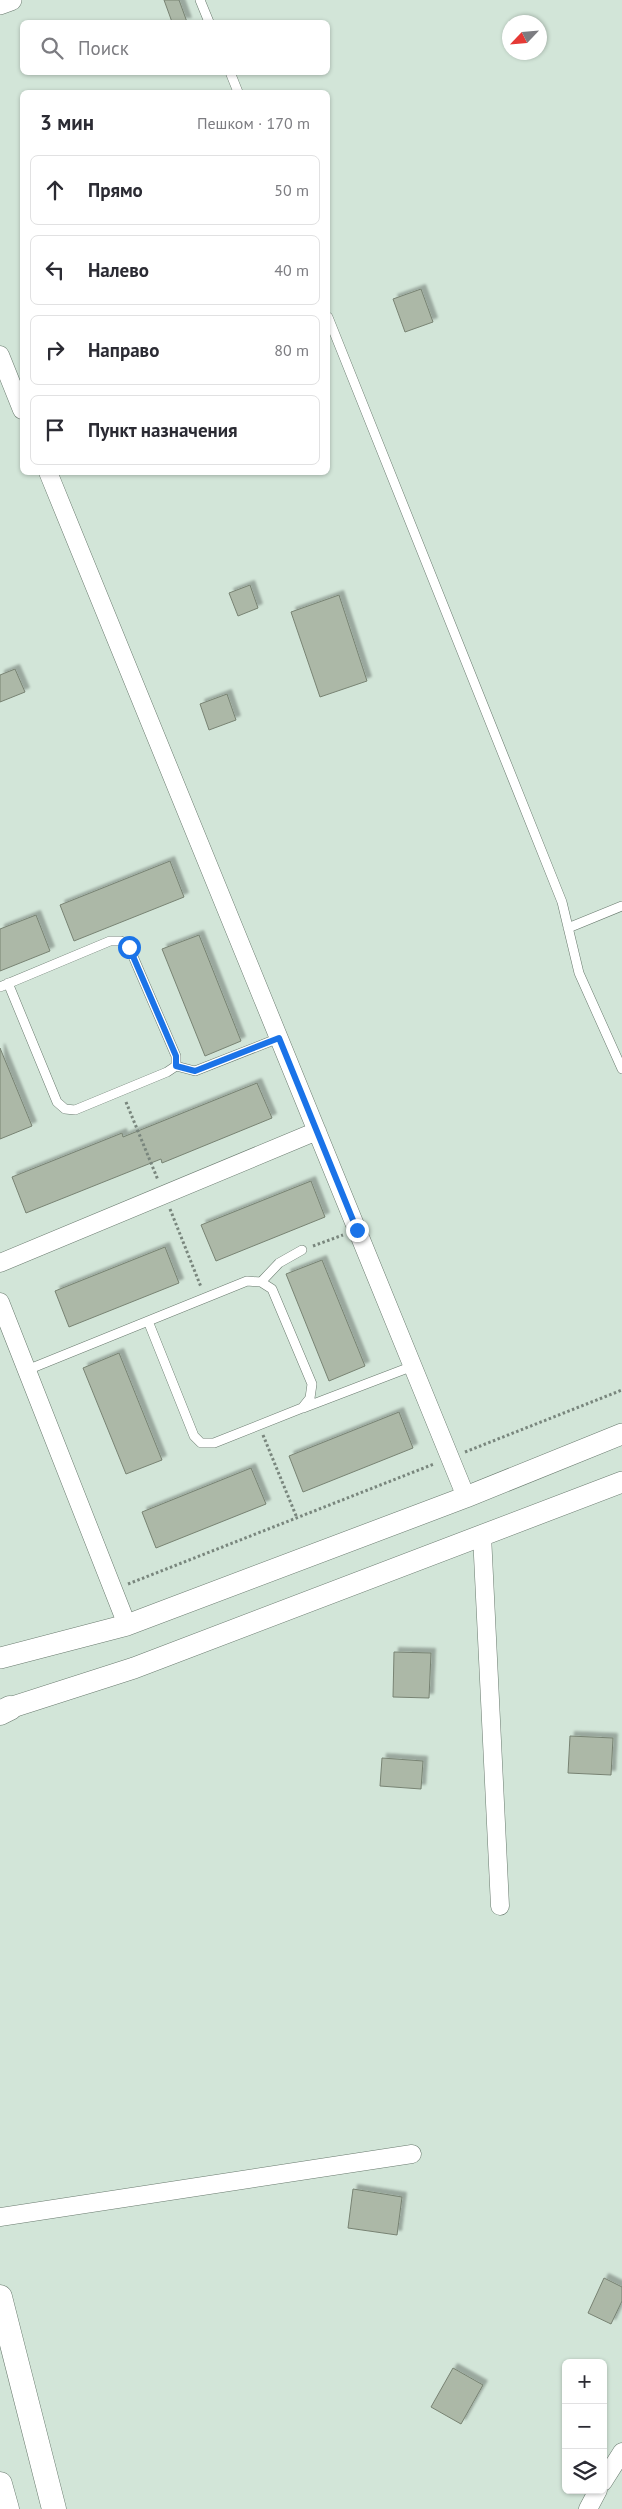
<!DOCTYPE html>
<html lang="ru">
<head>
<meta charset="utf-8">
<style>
  body { margin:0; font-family:"PT Sans",sans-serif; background:#f2f2f3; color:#2b2b33 }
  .controls { position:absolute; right:15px; bottom:15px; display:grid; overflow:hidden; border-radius:8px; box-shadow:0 1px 4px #0004 }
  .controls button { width:45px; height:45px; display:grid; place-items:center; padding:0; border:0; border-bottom:1px solid #e1e1e2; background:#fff; color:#2b2b33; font:25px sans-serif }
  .compass { position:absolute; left:502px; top:15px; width:45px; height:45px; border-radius:50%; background:#fff; box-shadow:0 1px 4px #0004; rotate:244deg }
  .stop { position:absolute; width:15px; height:15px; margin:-11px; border:4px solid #1a73e8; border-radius:50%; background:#fff }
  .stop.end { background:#1a73e8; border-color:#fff; box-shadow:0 1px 5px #0008 }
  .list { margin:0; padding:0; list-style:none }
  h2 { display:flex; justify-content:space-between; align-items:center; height:65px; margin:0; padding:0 20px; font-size:21px }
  h2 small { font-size:16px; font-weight:400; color:#7c7c81 }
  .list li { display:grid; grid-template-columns:32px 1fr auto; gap:15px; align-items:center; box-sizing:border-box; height:70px; margin:0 10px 10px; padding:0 10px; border:1px solid #e1e1e2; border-radius:8px }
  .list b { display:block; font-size:19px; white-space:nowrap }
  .list em { font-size:16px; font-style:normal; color:#7c7c81 }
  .icon { flex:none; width:28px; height:28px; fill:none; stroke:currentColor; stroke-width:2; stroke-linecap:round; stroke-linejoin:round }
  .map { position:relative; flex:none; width:622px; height:2509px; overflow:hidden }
  .search { position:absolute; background:#fff; box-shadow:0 1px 4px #0004; left:20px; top:20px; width:310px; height:55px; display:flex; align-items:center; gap:12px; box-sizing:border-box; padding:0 18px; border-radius:8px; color:#7c7c81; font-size:19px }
  .panel { position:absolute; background:#fff; box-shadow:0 1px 4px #0004; left:20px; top:90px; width:310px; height:385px; border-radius:8px }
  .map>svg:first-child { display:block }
</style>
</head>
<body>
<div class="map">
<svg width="622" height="2509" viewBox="0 0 622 2509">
  <defs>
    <filter id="shadow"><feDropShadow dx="4.5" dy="-4.5" stdDeviation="1" flood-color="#0004"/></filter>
  </defs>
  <rect width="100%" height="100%" fill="#d2e5d8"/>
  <!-- building -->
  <path fill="#acb8a7" stroke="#788373" filter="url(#shadow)" d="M 164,0 L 179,0 L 187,22 L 172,22 Z
    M 421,289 L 433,322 L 405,332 L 393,299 Z
    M 250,585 L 258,608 L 238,616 L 229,593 Z
    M 339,595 L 367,681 L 320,697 L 291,612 Z
    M 15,669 L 25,692 L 0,702 L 0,675 Z
    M 227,694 L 236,720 L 209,730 L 200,704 Z
    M 170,861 L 184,897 L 74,941 L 60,905 Z
    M 36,915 L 50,951 L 0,971 L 0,929 Z
    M 199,935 L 241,1041 L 205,1056 L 162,949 Z
    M 0,1048 L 32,1126 L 0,1139 Z
    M 257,1083 L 272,1118 L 162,1163 L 161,1159 L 26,1213 L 12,1177 L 122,1133 L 123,1137 Z
    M 311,1181 L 325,1217 L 216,1261 L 201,1225 Z
    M 165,1247 L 179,1283 L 69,1327 L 55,1291 Z
    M 322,1260 L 365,1366 L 329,1381 L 286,1274 Z
    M 119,1353 L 162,1460 L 126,1474 L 83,1368 Z
    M 399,1412 L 413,1448 L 303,1492 L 289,1456 Z
    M 251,1468 L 266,1504 L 156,1548 L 142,1512 Z
    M 394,1652 L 431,1653 L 429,1698 L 393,1697 Z
    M 570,1736 L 613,1738 L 611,1775 L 568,1773 Z
    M 382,1758 L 423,1761 L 421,1789 L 380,1786 Z
    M 353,2189 L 402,2197 L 397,2235 L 348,2228 Z
    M 604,2278 L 622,2287 L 622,2301 L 611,2324 L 588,2313 Z
    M 453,2368 L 483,2385 L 461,2424 L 431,2407 Z"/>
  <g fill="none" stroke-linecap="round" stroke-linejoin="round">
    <!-- service casing -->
    <g stroke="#697a6e" stroke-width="10">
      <path id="service" d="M 200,0 L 209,22
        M 230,72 L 238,92
        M 328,317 L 562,902 L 579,973 L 622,1069
        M 568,928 L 622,906
        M 0,987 L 110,941 L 121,941 L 129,947 L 176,1056 L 176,1066 L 167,1072 L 75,1110 L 65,1109 L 57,1102 L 8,983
        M 176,1066 L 195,1071 L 279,1038
        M 261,1282 L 279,1263 L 302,1250
        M 27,1370 L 247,1281 L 261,1282 L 272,1289 L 312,1384 L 310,1398 L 302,1408 L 214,1443 L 201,1443 L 194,1436 L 148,1321
        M 303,1408 L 413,1366"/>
    </g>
    <!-- minor casing -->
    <g stroke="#697a6e" stroke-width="19">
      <path id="minor" d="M 0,355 L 22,410
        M 48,472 L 466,1497
        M 0,1263 L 317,1131
        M 0,1302 L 127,1625
        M 482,1535 L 500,1906
        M 0,2217 L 412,2154
        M 603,2482 L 622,2452
        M 588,2509 L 598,2490"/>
    </g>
    <!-- tertiary casing -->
    <g stroke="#697a6e" stroke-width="22">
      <path id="tertiary" d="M 0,4 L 11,0
        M 0,1658 L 127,1625 L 466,1497 L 622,1434
        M 0,1711 L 134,1668 L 622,1482"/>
    </g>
    <!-- secondary casing -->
    <g stroke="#697a6e" stroke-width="25">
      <path id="secondary" d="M 0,1713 L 10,1708
        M 0,2297 L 54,2509
        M 0,2484 L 7,2509"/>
    </g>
    <!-- path -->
    <path stroke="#79867d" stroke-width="3" stroke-dasharray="2.5 2.5" stroke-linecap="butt" d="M 126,1102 L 158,1180
      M 170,1209 L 201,1287
      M 313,1246 L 343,1235
      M 263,1435 L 297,1518
      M 465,1452 L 622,1390
      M 128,1584 L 434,1464"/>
    <!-- service -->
    <use href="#service" stroke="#fff" stroke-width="9"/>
    <!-- minor -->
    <use href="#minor" stroke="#fff" stroke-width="18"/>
    <!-- tertiary -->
    <use href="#tertiary" stroke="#fff" stroke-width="21"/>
    <!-- secondary -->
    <use href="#secondary" stroke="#fff" stroke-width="24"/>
  </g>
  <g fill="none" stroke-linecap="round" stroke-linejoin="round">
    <!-- route -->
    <path stroke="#1a73e8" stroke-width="6" d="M 129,947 L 176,1056 L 176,1066 L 195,1071 L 279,1038 L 357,1230"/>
  </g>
</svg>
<div class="controls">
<button>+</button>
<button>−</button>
<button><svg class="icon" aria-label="layers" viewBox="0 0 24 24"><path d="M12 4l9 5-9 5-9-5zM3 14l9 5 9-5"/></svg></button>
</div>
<svg class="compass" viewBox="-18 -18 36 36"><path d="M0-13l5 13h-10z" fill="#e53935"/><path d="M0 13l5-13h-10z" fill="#7c7c81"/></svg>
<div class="stop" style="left:129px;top:947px"></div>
<div class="stop end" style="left:357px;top:1230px"></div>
<div class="search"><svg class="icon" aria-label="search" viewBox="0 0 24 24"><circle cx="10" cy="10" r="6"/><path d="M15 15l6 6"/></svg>Поиск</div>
<section class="panel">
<h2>3 мин<small>Пешком · 170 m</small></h2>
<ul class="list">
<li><svg class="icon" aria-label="ahead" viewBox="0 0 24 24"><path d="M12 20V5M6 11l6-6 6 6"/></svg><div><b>Прямо</b></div><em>50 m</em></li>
<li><svg class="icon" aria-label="left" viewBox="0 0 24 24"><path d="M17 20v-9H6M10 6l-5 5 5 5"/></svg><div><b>Налево</b></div><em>40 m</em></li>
<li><svg class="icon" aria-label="right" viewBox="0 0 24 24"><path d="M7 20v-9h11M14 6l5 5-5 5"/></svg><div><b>Направо</b></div><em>80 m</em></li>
<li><svg class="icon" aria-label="arrive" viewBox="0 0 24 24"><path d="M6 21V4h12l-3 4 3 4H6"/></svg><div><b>Пункт назначения</b></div></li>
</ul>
</section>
</div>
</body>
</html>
